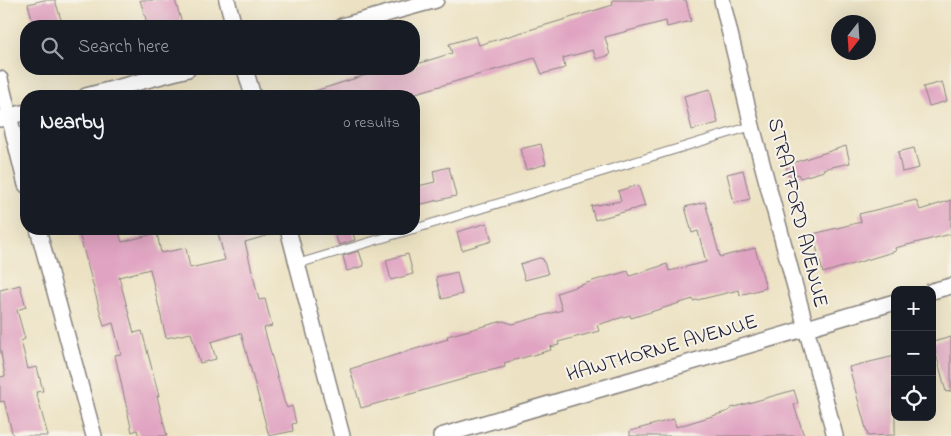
<!DOCTYPE html>
<html lang="en">
<head>
<meta charset="utf-8">
<style>
  body { margin:0; font-family:"Indie Flower",sans-serif; background:#242831; color:#f1f3f6 }
  .controls { position:absolute; right:15px; bottom:15px; display:grid; overflow:hidden; border-radius:10px; box-shadow:0 5px 20px #0002 }
  .controls button { width:45px; height:45px; display:grid; place-items:center; padding:0; border:0; border-bottom:1px solid #363941; background:#171b24; color:#f1f3f6; font:25px sans-serif }
  .compass { position:absolute; left:831px; top:15px; width:45px; height:45px; border-radius:50%; background:#171b24; box-shadow:0 5px 20px #0002; rotate:197deg }
  .list { margin:0; padding:0; list-style:none }
  h2 { display:flex; justify-content:space-between; align-items:center; height:65px; margin:0; padding:0 20px; font-size:21px }
  h2 small { font-size:16px; font-weight:400; color:#9ea1a6 }
  .icon { flex:none; width:28px; height:28px; fill:none; stroke:currentColor; stroke-width:2; stroke-linecap:round; stroke-linejoin:round }
  .map { position:relative; flex:none; width:951px; height:436px; overflow:hidden }
  .search { position:absolute; background:#171b24; box-shadow:0 5px 20px #0002; left:20px; top:20px; width:400px; height:55px; display:flex; align-items:center; gap:12px; box-sizing:border-box; padding:0 18px; border-radius:20px; color:#9ea1a6; font-size:19px }
  .panel { position:absolute; background:#171b24; box-shadow:0 5px 20px #0002; left:20px; top:90px; width:400px; height:145px; border-radius:20px }
  .map>svg:first-child { display:block }
</style>
</head>
<body>
<div class="map">
<svg width="951" height="436" viewBox="0 0 951 436">
  <rect width="100%" height="100%" fill="#f7f3e8"/>
  <filter id="ink" filterUnits="userSpaceOnUse"><feTurbulence type="fractalNoise" baseFrequency=".02" numOctaves="2"/><feDisplacementMap in="SourceGraphic" scale="10" xChannelSelector="R" yChannelSelector="G"/><feConvolveMatrix kernelMatrix="1 2 1 2 8 2 1 2 1" color-interpolation-filters="sRGB"/></filter>
  <filter id="wash" filterUnits="userSpaceOnUse"><feTurbulence type="fractalNoise" baseFrequency=".0096" numOctaves="4" result="noise"/><feDisplacementMap in="SourceGraphic" scale="20" xChannelSelector="R" yChannelSelector="G"/><feGaussianBlur stdDeviation="1.12" result="paint"/><feColorMatrix in="noise" values="0 0 0 0 0 0 0 0 0 0 0 0 0 0 0 0 0 1.4 0 .05"/><feComposite in="paint" operator="in"/></filter>
  <g filter="url(#wash)">
    <rect width="100%" height="100%" fill="#ece2c3"/>
    <g id="blocks">
      <!-- building -->
      <path fill="#e0a3c1" d="M 44,0 L 55,0 L 62,23 L 52,26 L 34,26 L 28,4 Z
        M 140,0 L 175,0 L 183,26 L 148,26 Z
        M 612,0 L 686,0 L 691,21 L 667,27 L 666,21 L 605,37 L 610,55 L 596,59 L 593,50 L 563,58 L 565,68 L 542,74 L 535,58 L 406,96 L 313,96 L 312,92 L 369,74 L 368,69 L 414,69 L 414,65 L 452,53 L 449,44 L 476,36 L 479,45 L 613,5 Z
        M 942,82 L 947,101 L 929,106 L 923,87 Z
        M 710,89 L 718,123 L 692,130 L 684,96 Z
        M 541,144 L 546,164 L 526,170 L 520,149 Z
        M 846,146 L 850,163 L 823,169 L 824,171 L 800,178 L 798,174 L 789,176 L 786,165 Z
        M 914,148 L 919,168 L 902,172 L 898,152 Z
        M 449,167 L 456,196 L 414,206 L 414,187 L 435,182 L 433,171 Z
        M 743,170 L 750,199 L 734,203 L 727,174 Z
        M 638,185 L 645,206 L 595,220 L 591,206 L 621,201 L 618,191 Z
        M 916,200 L 920,210 L 951,200 L 951,234 L 895,248 L 896,251 L 823,273 L 813,234 L 861,222 L 859,214 Z
        M 705,202 L 720,257 L 755,248 L 766,288 L 740,295 L 739,290 L 693,301 L 693,299 L 631,318 L 630,315 L 597,325 L 599,331 L 558,342 L 559,345 L 550,347 L 551,350 L 504,363 L 505,367 L 467,376 L 467,378 L 361,408 L 350,369 L 448,339 L 447,336 L 503,321 L 513,324 L 562,310 L 557,293 L 596,280 L 628,271 L 630,276 L 667,264 L 669,271 L 706,262 L 698,231 L 692,233 L 685,207 Z
        M 487,223 L 492,241 L 462,250 L 457,232 Z
        M 78,229 L 118,229 L 122,242 L 157,233 L 161,253 L 186,248 L 190,268 L 225,260 L 217,229 L 275,229 L 276,233 L 245,242 L 259,300 L 265,299 L 272,326 L 264,328 L 284,401 L 287,408 L 292,406 L 296,423 L 292,424 L 293,431 L 269,436 L 241,333 L 211,342 L 216,359 L 200,363 L 191,333 L 166,338 L 150,269 L 119,277 L 134,333 L 142,331 L 159,396 L 157,396 L 167,436 L 139,436 L 137,430 L 132,432 L 115,355 L 121,354 L 113,323 L 104,326 Z
        M 333,229 L 352,229 L 355,240 L 339,245 Z
        M 359,251 L 364,266 L 347,271 L 343,256 Z
        M 408,254 L 413,274 L 391,280 L 386,260 Z
        M 539,258 L 543,259 L 548,274 L 525,280 L 520,264 Z
        M 457,272 L 462,294 L 442,299 L 436,277 Z
        M 20,285 L 26,307 L 17,310 L 25,339 L 21,341 L 28,369 L 37,367 L 43,391 L 36,392 L 48,436 L 13,436 L 4,401 L 0,402 L 0,377 L 5,376 L 0,347 L 0,290 Z
        M 951,337 L 951,391 L 946,392 L 933,342 Z
        M 895,356 L 895,435 L 868,436 L 849,367 Z
        M 794,390 L 798,403 L 794,405 L 804,436 L 630,436 L 630,431 L 674,419 L 676,427 L 729,411 L 731,408 Z"/>
    </g>
  </g>
  <g filter="url(#ink)">
    <use href="#blocks" fill-opacity="0" stroke="#87827f" stroke-width="1"/>
    <g fill="none" stroke-linecap="round" stroke-linejoin="round">
      <!-- lane casing -->
      <g stroke="#87827f" stroke-width="10">
        <path id="lane" d="M 414,229 L 752,126
          M 297,264 L 413,229"/>
      </g>
      <!-- street casing -->
      <g stroke="#87827f" stroke-width="18">
        <path id="street" d="M 227,0 L 234,26
          M 722,0 L 752,126 L 835,436
          M 342,26 L 436,0
          M 245,69 L 253,96
          M 0,79 L 26,185
          M 86,96 L 188,69
          M 0,119 L 26,112
          M 38,229 L 94,436
          M 288,229 L 342,436
          M 932,291 L 951,286
          M 441,436 L 895,302"/>
      </g>
      <!-- lane -->
      <use href="#lane" stroke="#fff" stroke-width="8"/>
      <!-- street -->
      <use href="#street" stroke="#fff" stroke-width="15"/>
    </g>
  </g>
  <g text-anchor="middle" dominant-baseline="central" stroke-width="4" stroke-linejoin="round" paint-order="stroke">
    <!-- street labels -->
    <g font-size="21" fill="#22223b" stroke="#f7f3e8">
      <text transform="translate(797 213) rotate(76)">STRATFORD AVENUE</text>
      <text transform="translate(662 349) rotate(-16)">HAWTHORNE AVENUE</text>
    </g>
  </g>
</svg>
<div class="controls">
<button>+</button>
<button>−</button>
<button><svg class="icon" aria-label="locate" viewBox="0 0 24 24"><circle cx="12" cy="12" r="6"/><path d="M12 2v4M12 18v4M2 12h4M18 12h4"/></svg></button>
</div>
<svg class="compass" viewBox="-18 -18 36 36"><path d="M0-13l5 13h-10z" fill="#e53935"/><path d="M0 13l5-13h-10z" fill="#9ea1a6"/></svg>
<div class="search"><svg class="icon" aria-label="search" viewBox="0 0 24 24"><circle cx="10" cy="10" r="6"/><path d="M15 15l6 6"/></svg>Search here</div>
<section class="panel">
<h2>Nearby<small>0 results</small></h2>
<ul class="list">
</ul>
</section>
</div>
</body>
</html>
